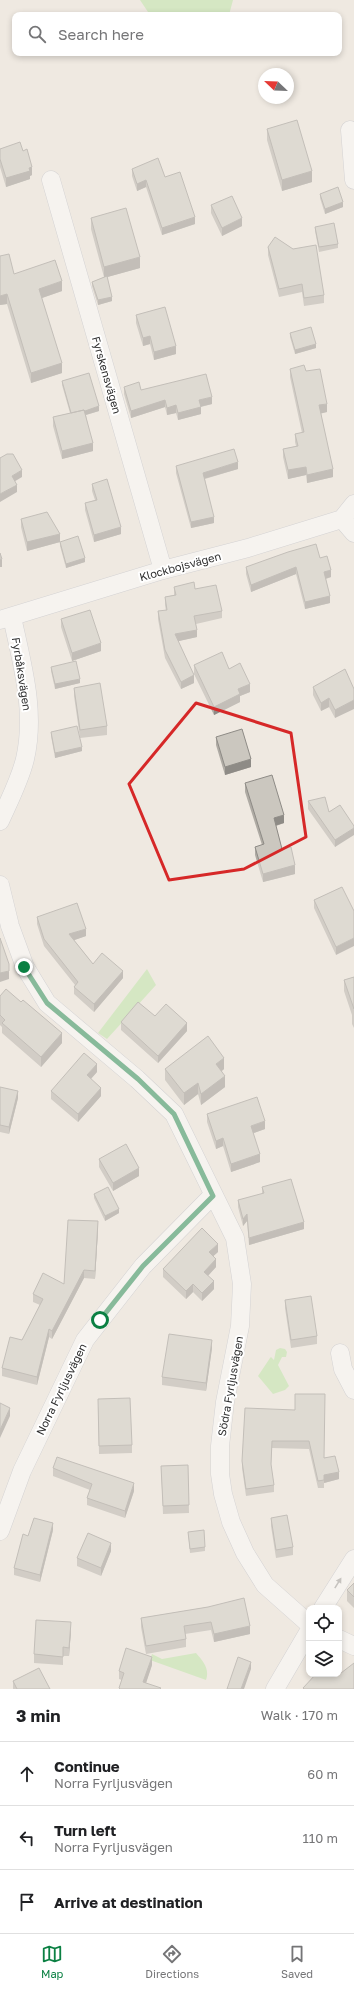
<!DOCTYPE html>
<html lang="en">
<head>
<meta charset="utf-8">
<style>
  body { margin:0; font-family:"Golos Text",sans-serif; background:#f2f2f2; color:#202124 }
  .controls { position:absolute; right:12px; bottom:12px; display:grid; overflow:hidden; border-radius:8px; box-shadow:0 2px 6px #0003 }
  .controls button { width:36px; height:36px; display:grid; place-items:center; padding:0; border:0; border-bottom:1px solid #e0e0e0; background:#fff; color:#202124; font:20px sans-serif }
  .compass { position:absolute; left:258px; top:68px; width:36px; height:36px; border-radius:50%; background:#fff; box-shadow:0 2px 6px #0003; rotate:293deg }
  .stop { position:absolute; width:12px; height:12px; margin:-9px; border:3px solid #0b8043; border-radius:50%; background:#fff }
  .stop.end { background:#0b8043; border-color:#fff; box-shadow:0 1px 4px #0008 }
  .list { margin:0; padding:0; list-style:none }
  h2 { display:flex; justify-content:space-between; align-items:center; height:52px; margin:0; padding:0 16px; font-size:17px }
  h2 small { font-size:13px; font-weight:400; color:#757577 }
  .list li { display:grid; grid-template-columns:26px 1fr auto; gap:12px; align-items:center; box-sizing:border-box; height:64px; padding:0 16px; border-top:1px solid #e0e0e0 }
  .list b { display:block; font-size:15px; white-space:nowrap }
  .list p { margin:0; font-size:13px; white-space:nowrap; color:#757577 }
  .list em { font-size:13px; font-style:normal; color:#757577 }
  .icon { flex:none; width:22px; height:22px; fill:none; stroke:currentColor; stroke-width:2; stroke-linecap:round; stroke-linejoin:round }
  .map { position:relative; flex:none; width:354px; height:1689px; overflow:hidden }
  .search { position:absolute; background:#fff; box-shadow:0 2px 6px #0003; left:12px; right:12px; top:12px; height:44px; display:flex; align-items:center; gap:10px; box-sizing:border-box; padding:0 14px; border-radius:8px; color:#757577; font-size:15px }
  .sheet { height:244px; background:#fff }
  nav { display:flex; justify-content:space-around; align-items:center; box-sizing:border-box; height:56px; border-top:1px solid #e0e0e0; background:#fff; font-size:11px; color:#757577 }
  nav a { display:grid; justify-items:center; gap:2px }
  nav .on { color:#0b8043 }
  .map>svg:first-child { display:block }
</style>
</head>
<body>
<div class="map">
<svg width="354" height="1689" viewBox="0 0 354 1689">
  <rect width="100%" height="100%" fill="#efe9e1"/>
  <!-- green -->
  <path fill="#b6e59e" d="M 140,0 L 233,0 L 229,15 L 150,15 Z
    M 147,969 L 156,985 L 107,1039 L 98,1033 Z
    M 280,1348 L 285,1349 L 287,1352 L 286,1357 L 282,1357 L 278,1365 L 289,1386 L 285,1390 L 273,1394 L 258,1376 L 270,1358 L 271,1357 L 274,1360 L 276,1350 Z
    M 196,1653 C 203,1661 210,1669 206,1680 L 150,1660 L 152,1654 L 162,1659 Z"/>
  <g fill="none" stroke-linecap="round" stroke-linejoin="round">
    <!-- street casing -->
    <g stroke="#b4b7c1" stroke-width="19">
      <path id="street" d="M 350,130 L 354,180
        M 51,180 L 163,570
        M 342,519 L 354,533
        M 0,620 L 163,570 L 248,548 L 342,519 L 354,504
        M 0,821 C 9,801 20,780 25,759 C 36,711 22,664 12,617
        M 0,885 L 10,926 L 25,967 L 47,1003 L 137,1079 L 174,1114 L 235,1238 L 242,1284 L 240,1326 L 225,1402 L 220,1446 L 220,1474 L 223,1494 L 231,1522 L 245,1553 L 265,1585 L 309,1624
        M 340,1353 L 343,1369 L 354,1390
        M 0,1531 L 22,1471 L 85,1340 L 143,1266 L 213,1195
        M 323,1608 L 354,1559
        M 339,1639 L 354,1646
        M 275,1689 L 309,1631"/>
    </g>
    <!-- street -->
    <use href="#street" stroke="#fff" stroke-width="18"/>
  </g>
  <!-- wall -->
  <path fill="#afaba4" d="M 267,129 L 312,182 L 282,191 L 267,140 Z
    M 0,149 L 23,151 L 32,175 L 30,176 L 30,179 L 6,187 L 0,167 Z
    M 132,169 L 165,177 L 195,224 L 162,235 L 146,187 L 137,191 L 132,176 Z
    M 320,194 L 343,207 L 325,214 L 320,198 Z
    M 211,205 L 242,226 L 222,236 L 211,213 Z
    M 91,218 L 140,268 L 107,277 L 112,301 L 98,305 L 92,286 L 92,282 L 104,277 L 91,229 Z
    M 315,227 L 338,244 L 338,248 L 319,252 L 315,231 Z
    M 268,247 L 324,295 L 324,303 L 304,306 L 302,292 L 279,297 L 268,255 Z
    M 14,274 L 62,291 L 42,298 L 62,373 L 31,383 L 7,304 L 0,305 Z
    M 136,315 L 176,354 L 154,360 L 150,344 L 143,346 L 136,323 Z
    M 290,333 L 316,348 L 295,354 L 290,337 Z
    M 290,369 L 306,371 L 327,412 L 321,413 L 333,477 L 307,483 L 306,475 L 288,479 L 283,457 L 283,449 L 296,446 L 295,442 L 295,434 L 302,433 L 290,377 Z
    M 62,381 L 99,411 L 86,415 L 93,451 L 62,459 L 53,426 L 53,417 L 70,413 L 62,385 Z
    M 124,387 L 141,390 L 212,404 L 201,407 L 201,414 L 178,420 L 176,413 L 167,415 L 165,407 L 131,418 L 124,394 Z
    M 176,466 L 238,469 L 205,479 L 214,523 L 191,528 L 176,473 Z
    M 92,484 L 121,534 L 94,542 L 85,510 L 85,503 L 95,500 L 92,491 Z
    M 21,519 L 60,542 L 85,562 L 66,568 L 60,546 L 60,542 L 27,551 L 21,527 Z
    M 320,558 L 331,577 L 326,579 L 330,603 L 305,609 L 296,574 L 251,592 L 246,574 L 246,567 Z
    M 174,587 L 195,589 L 222,611 L 222,618 L 196,624 L 197,637 L 178,641 L 194,683 L 181,689 L 165,658 L 158,619 L 158,611 L 166,611 L 165,605 L 165,597 L 174,595 Z
    M 61,619 L 101,651 L 72,661 L 61,627 Z
    M 194,665 L 229,669 L 250,692 L 240,696 L 240,702 L 214,715 L 194,674 Z
    M 51,667 L 80,683 L 55,689 L 51,671 Z
    M 313,687 L 354,689 L 335,718 L 329,707 L 321,711 L 313,695 Z
    M 74,688 L 107,726 L 107,735 L 80,738 L 74,696 Z
    M 51,732 L 82,751 L 55,758 L 51,736 Z
    M 216,737 L 251,767 L 225,775 L 216,745 Z
    M 245,783 L 284,823 L 276,826 L 282,849 L 295,874 L 263,882 L 255,855 L 255,847 L 262,845 L 245,792 Z
    M 308,801 L 354,826 L 335,847 L 308,809 Z
    M 342,887 L 336,955 L 314,908 L 314,900 Z
    M 37,917 L 86,936 L 74,940 L 93,964 L 123,978 L 94,1012 L 74,994 L 74,987 L 75,985 L 44,946 L 37,924 Z
    M 354,977 L 354,1028 L 352,1024 L 352,1015 L 344,991 L 344,980 Z
    M 0,996 L 62,1043 L 41,1067 L 2,1033 L 2,1027 L 0,1025 Z
    M 155,1016 L 187,1031 L 158,1063 L 121,1030 L 121,1022 Z
    M 165,1069 L 224,1069 L 222,1071 L 225,1087 L 201,1105 L 198,1094 L 184,1105 L 165,1080 Z
    M 97,1072 L 91,1079 L 101,1096 L 78,1122 L 51,1099 L 51,1091 Z
    M 0,1087 L 18,1098 L 9,1134 L 0,1132 Z
    M 207,1114 L 265,1129 L 253,1133 L 260,1162 L 231,1172 L 223,1146 L 216,1149 L 207,1122 Z
    M 99,1159 L 139,1176 L 113,1191 L 99,1167 Z
    M 262,1187 L 304,1229 L 249,1245 L 247,1221 L 243,1226 L 238,1207 L 238,1200 L 262,1194 Z
    M 94,1194 L 119,1213 L 105,1221 L 94,1198 Z
    M 98,1230 L 95,1279 L 84,1278 L 52,1339 L 49,1337 L 37,1385 L 2,1376 L 2,1368 L 22,1340 L 40,1305 L 33,1302 L 33,1294 L 64,1284 Z
    M 218,1252 L 213,1256 L 216,1267 L 208,1276 L 214,1289 L 202,1301 L 193,1292 L 186,1299 L 163,1277 L 163,1269 Z
    M 285,1300 L 317,1336 L 317,1344 L 291,1348 L 285,1308 Z
    M 212,1348 L 206,1391 L 162,1385 L 162,1377 Z
    M 98,1407 L 132,1445 L 132,1453 L 99,1454 Z
    M 295,1410 L 324,1458 L 339,1479 L 324,1483 L 324,1488 L 318,1488 L 309,1449 L 272,1448 L 271,1466 L 274,1485 L 274,1492 L 246,1496 L 242,1468 L 242,1461 Z
    M 188,1465 L 189,1513 L 163,1514 L 161,1466 Z
    M 53,1468 L 134,1491 L 125,1518 L 87,1505 L 87,1498 L 90,1490 L 53,1476 Z
    M 271,1518 L 293,1547 L 293,1555 L 276,1558 L 271,1526 Z
    M 53,1530 L 40,1582 L 14,1575 L 14,1568 Z
    M 188,1532 L 205,1547 L 205,1551 L 190,1553 Z
    M 111,1551 L 101,1576 L 77,1566 L 77,1558 Z
    M 354,1583 L 354,1608 L 347,1601 L 347,1590 Z
    M 208,1607 L 250,1634 L 214,1642 L 211,1630 L 185,1634 L 186,1639 L 186,1647 L 146,1654 L 141,1627 L 141,1618 Z
    M 71,1631 L 69,1656 L 63,1656 L 63,1665 L 34,1663 L 34,1654 Z
    M 152,1665 L 146,1683 L 161,1689 L 119,1689 L 122,1680 L 119,1679 L 119,1671 Z
    M 13,1681 L 50,1689 L 13,1689 Z"/>
  <!-- shaded-wall -->
  <path fill="#8e8b86" d="M 32,167 L 32,175 L 30,176 L 30,179 L 6,187 L 6,178 Z
    M 312,171 L 312,182 L 282,191 L 282,180 Z
    M 146,180 L 146,187 L 137,191 L 137,184 Z
    M 343,202 L 343,207 L 325,214 L 325,209 Z
    M 195,217 L 195,224 L 162,235 L 162,228 Z
    M 242,218 L 242,226 L 222,236 L 222,228 Z
    M 140,257 L 140,268 L 104,278 L 104,267 Z
    M 62,281 L 62,291 L 39,299 L 39,289 Z
    M 7,294 L 7,304 L 0,305 L 0,296 Z
    M 112,297 L 112,301 L 98,305 L 98,300 Z
    M 150,336 L 150,344 L 143,346 L 143,338 Z
    M 316,344 L 316,348 L 295,354 L 295,350 Z
    M 176,346 L 176,354 L 154,360 L 154,352 Z
    M 62,363 L 62,373 L 31,383 L 31,373 Z
    M 212,397 L 212,404 L 199,407 L 199,400 Z
    M 165,400 L 165,407 L 131,418 L 131,411 Z
    M 327,404 L 327,412 L 319,414 L 319,405 Z
    M 176,405 L 176,413 L 167,415 L 167,408 Z
    M 99,406 L 99,411 L 72,419 L 72,415 Z
    M 201,407 L 201,414 L 178,420 L 178,413 Z
    M 93,443 L 93,451 L 62,459 L 62,451 Z
    M 238,462 L 238,469 L 203,479 L 203,473 Z
    M 306,467 L 306,475 L 288,479 L 288,470 Z
    M 333,469 L 333,477 L 307,483 L 307,475 Z
    M 22,470 L 22,477 L 12,483 L 12,476 Z
    M 17,485 L 17,492 L 0,502 L 0,494 Z
    M 214,517 L 214,523 L 191,528 L 191,522 Z
    M 121,527 L 121,534 L 94,542 L 94,535 Z
    M 60,534 L 60,542 L 27,551 L 27,542 Z
    M 85,558 L 85,562 L 66,568 L 66,564 Z
    M 2,559 L 2,567 L 0,567 L 0,560 Z
    M 296,567 L 296,574 L 251,592 L 251,585 Z
    M 331,570 L 331,577 L 324,579 L 324,572 Z
    M 330,596 L 330,603 L 305,609 L 305,602 Z
    M 197,630 L 197,637 L 175,642 L 175,634 Z
    M 101,643 L 101,651 L 72,661 L 72,653 Z
    M 194,675 L 194,683 L 181,689 L 181,682 Z
    M 80,679 L 80,683 L 55,689 L 55,684 Z
    M 250,684 L 250,692 L 240,696 L 240,702 L 214,715 L 214,707 L 238,689 Z
    M 329,698 L 329,707 L 321,711 L 321,703 Z
    M 354,700 L 354,709 L 335,718 L 335,710 Z
    M 82,747 L 82,751 L 55,758 L 55,753 Z
    M 251,759 L 251,767 L 225,775 L 225,767 Z
    M 284,815 L 284,823 L 274,826 L 274,818 Z
    M 354,828 L 354,835 L 335,847 L 335,840 Z
    M 295,865 L 295,874 L 263,882 L 263,874 Z
    M 86,929 L 86,936 L 69,942 L 69,934 Z
    M 354,938 L 354,946 L 336,955 L 336,947 Z
    M 9,971 L 9,979 L 0,982 L 0,973 Z
    M 123,971 L 123,978 L 94,1012 L 94,1004 Z
    M 187,1023 L 187,1031 L 158,1063 L 158,1056 Z
    M 62,1033 L 62,1043 L 41,1067 L 41,1057 Z
    M 224,1058 L 224,1069 L 216,1075 L 216,1064 Z
    M 97,1064 L 97,1072 L 87,1083 L 87,1075 Z
    M 225,1076 L 225,1087 L 201,1105 L 201,1094 Z
    M 198,1083 L 198,1094 L 184,1105 L 184,1093 Z
    M 101,1088 L 101,1096 L 78,1122 L 78,1114 Z
    M 18,1091 L 18,1098 L 9,1134 L 9,1127 Z
    M 265,1121 L 265,1129 L 251,1134 L 251,1126 Z
    M 223,1138 L 223,1146 L 216,1149 L 216,1141 Z
    M 260,1154 L 260,1162 L 231,1172 L 231,1164 Z
    M 139,1168 L 139,1176 L 113,1191 L 113,1183 Z
    M 119,1209 L 119,1213 L 105,1221 L 105,1216 Z
    M 247,1214 L 247,1221 L 243,1226 L 243,1219 Z
    M 98,1221 L 98,1230 L 95,1279 L 95,1271 Z
    M 304,1222 L 304,1229 L 249,1245 L 249,1238 Z
    M 218,1244 L 218,1252 L 209,1260 L 209,1252 Z
    M 216,1259 L 216,1267 L 204,1280 L 204,1272 Z
    M 84,1270 L 84,1278 L 52,1339 L 52,1331 Z
    M 214,1281 L 214,1289 L 202,1301 L 202,1293 Z
    M 193,1284 L 193,1292 L 186,1299 L 186,1291 Z
    M 49,1329 L 49,1337 L 37,1385 L 37,1377 Z
    M 212,1340 L 212,1348 L 206,1391 L 206,1383 Z
    M 10,1408 L 10,1416 L 0,1438 L 0,1430 Z
    M 339,1472 L 339,1479 L 324,1483 L 324,1475 Z
    M 134,1483 L 134,1491 L 125,1518 L 125,1511 Z
    M 53,1523 L 53,1530 L 40,1582 L 40,1575 Z
    M 111,1543 L 111,1551 L 101,1576 L 101,1568 Z
    M 71,1622 L 71,1631 L 69,1656 L 69,1648 Z
    M 250,1626 L 250,1634 L 214,1642 L 214,1634 Z
    M 152,1657 L 152,1665 L 144,1689 L 143,1682 Z
    M 251,1662 L 251,1669 L 244,1689 L 241,1689 Z"/>
  <!-- building -->
  <path fill="#cbc7bf" stroke="#8e8b86" d="M 297,120 L 312,171 L 282,180 L 267,129 Z
    M 20,142 L 23,151 L 27,149 L 32,167 L 29,168 L 30,171 L 6,178 L 0,159 L 0,149 Z
    M 158,158 L 165,177 L 180,172 L 195,217 L 162,228 L 146,180 L 137,184 L 132,169 Z
    M 338,187 L 343,202 L 325,209 L 320,194 Z
    M 232,196 L 242,218 L 222,228 L 211,205 Z
    M 126,208 L 140,257 L 104,267 L 91,218 Z
    M 334,223 L 338,244 L 319,247 L 315,227 Z
    M 275,237 L 293,249 L 316,245 L 324,295 L 304,298 L 302,284 L 279,289 L 268,247 Z
    M 9,254 L 14,274 L 55,260 L 62,281 L 39,289 L 62,363 L 31,373 L 7,294 L 0,296 L 0,256 Z
    M 107,276 L 112,297 L 98,300 L 92,282 Z
    M 165,307 L 176,346 L 154,352 L 150,336 L 143,338 L 136,315 Z
    M 311,327 L 316,344 L 295,350 L 290,333 Z
    M 304,365 L 306,371 L 320,369 L 327,404 L 319,405 L 333,469 L 307,475 L 306,467 L 288,470 L 283,449 L 298,446 L 295,434 L 304,432 L 290,369 Z
    M 89,373 L 99,406 L 85,411 L 84,410 L 71,413 L 62,381 Z
    M 206,374 L 212,397 L 199,400 L 201,407 L 178,413 L 176,405 L 167,408 L 165,400 L 131,411 L 124,387 L 139,382 L 141,390 Z
    M 84,410 L 93,443 L 62,451 L 53,417 Z
    M 234,449 L 238,462 L 203,473 L 214,517 L 191,522 L 176,466 Z
    M 7,454 L 13,454 L 22,470 L 12,476 L 17,485 L 0,494 L 0,458 Z
    M 107,479 L 121,527 L 94,535 L 85,503 L 97,500 L 92,484 Z
    M 47,512 L 60,534 L 27,542 L 21,519 Z
    M 78,536 L 85,558 L 66,564 L 60,542 Z
    M 316,544 L 320,558 L 327,556 L 331,570 L 324,572 L 330,596 L 305,602 L 296,567 L 251,585 L 246,567 L 288,552 Z
    M 0,553 L 2,559 L 0,560 Z
    M 194,582 L 195,589 L 216,585 L 222,611 L 194,616 L 197,630 L 175,634 L 194,675 L 181,682 L 165,650 L 158,611 L 167,610 L 165,597 L 176,595 L 174,587 Z
    M 90,610 L 101,643 L 72,653 L 61,619 Z
    M 222,652 L 229,669 L 240,663 L 250,684 L 238,689 L 240,694 L 214,707 L 194,665 Z
    M 76,661 L 80,679 L 55,684 L 51,667 Z
    M 345,669 L 354,689 L 354,700 L 335,710 L 329,698 L 321,703 L 313,687 Z
    M 100,683 L 107,726 L 80,730 L 74,688 Z
    M 77,726 L 82,747 L 55,753 L 51,732 Z
    M 242,729 L 251,759 L 225,767 L 216,737 Z
    M 272,775 L 284,815 L 274,818 L 282,849 L 291,847 L 295,865 L 263,874 L 255,847 L 264,844 L 245,783 Z
    M 325,797 L 329,812 L 340,805 L 354,826 L 354,828 L 335,840 L 308,801 Z
    M 342,887 L 354,911 L 354,938 L 336,947 L 314,900 Z
    M 77,903 L 86,929 L 69,934 L 93,964 L 102,953 L 123,971 L 94,1004 L 74,987 L 78,982 L 44,939 L 37,917 Z
    M 0,938 L 9,964 L 9,971 L 0,973 Z
    M 354,977 L 354,1009 L 344,980 Z
    M 6,989 L 21,1002 L 23,1000 L 62,1033 L 41,1057 L 2,1023 L 5,1020 L 0,1015 L 0,996 Z
    M 138,1002 L 155,1016 L 166,1004 L 187,1023 L 158,1056 L 121,1022 Z
    M 208,1036 L 224,1058 L 216,1064 L 225,1076 L 201,1094 L 198,1083 L 184,1093 L 165,1069 Z
    M 84,1053 L 97,1064 L 87,1075 L 101,1088 L 78,1114 L 51,1091 Z
    M 0,1087 L 18,1091 L 9,1127 L 0,1125 Z
    M 257,1097 L 265,1121 L 251,1126 L 260,1154 L 231,1164 L 223,1138 L 216,1141 L 207,1114 Z
    M 126,1144 L 139,1168 L 113,1183 L 99,1159 Z
    M 291,1179 L 304,1222 L 249,1238 L 247,1214 L 243,1219 L 238,1200 L 264,1193 L 262,1187 Z
    M 108,1187 L 119,1209 L 105,1216 L 94,1194 Z
    M 68,1220 L 98,1221 L 95,1271 L 84,1270 L 52,1331 L 49,1329 L 37,1377 L 2,1368 L 10,1337 L 22,1340 L 43,1299 L 33,1294 L 43,1273 L 64,1284 Z
    M 202,1228 L 218,1244 L 209,1252 L 216,1259 L 204,1272 L 214,1281 L 202,1293 L 193,1284 L 186,1291 L 163,1269 Z
    M 311,1296 L 317,1336 L 291,1340 L 285,1300 Z
    M 169,1334 L 212,1340 L 206,1383 L 162,1377 Z
    M 295,1394 L 325,1394 L 324,1458 L 335,1456 L 339,1472 L 324,1475 L 324,1480 L 318,1481 L 309,1441 L 272,1441 L 271,1464 L 274,1485 L 246,1489 L 242,1461 L 245,1408 L 295,1410 Z
    M 130,1398 L 132,1445 L 99,1446 L 98,1399 Z
    M 0,1403 L 10,1408 L 0,1430 Z
    M 57,1457 L 134,1483 L 125,1511 L 87,1498 L 92,1484 L 53,1468 Z
    M 188,1465 L 189,1505 L 163,1506 L 161,1466 Z
    M 287,1515 L 293,1547 L 276,1550 L 271,1518 Z
    M 34,1518 L 53,1523 L 40,1575 L 14,1568 L 23,1534 L 28,1536 Z
    M 204,1530 L 205,1547 L 190,1549 L 188,1532 Z
    M 88,1533 L 111,1543 L 101,1568 L 77,1558 Z
    M 354,1583 L 354,1597 L 347,1590 Z
    M 244,1598 L 250,1626 L 214,1634 L 211,1622 L 184,1626 L 186,1639 L 146,1646 L 141,1618 L 208,1607 Z
    M 36,1620 L 71,1622 L 69,1648 L 63,1647 L 63,1657 L 34,1654 Z
    M 126,1648 L 152,1657 L 143,1682 L 161,1688 L 160,1689 L 120,1689 L 119,1688 L 124,1673 L 119,1671 Z
    M 238,1657 L 251,1662 L 241,1689 L 227,1689 Z
    M 354,1663 L 354,1689 L 304,1689 L 303,1688 L 316,1674 L 339,1674 L 339,1671 L 341,1673 Z
    M 39,1668 L 50,1689 L 17,1689 L 13,1681 Z"/>
  <!-- one-way arrows -->
  <defs><path id="oneway-solid" d="M-6-.8H1V-3.2L6.5 0L1 3.2V.8H-6Z"/></defs>
  <use fill="#969696" href="#oneway-solid" transform="translate(338 1583) rotate(-58)"/>
  <g fill="none" stroke-linecap="round" stroke-linejoin="round">
    <!-- route -->
    <path stroke="#0b8043" stroke-width="5" d="M 24,967 L 47,1003 L 138,1079 L 174,1114 L 213,1196 L 143,1266 L 100,1320"/>
  </g>
  <!-- marked area -->
  <path d="M0 0H354V1689H0ZM 196,703 L 291,733 L 306,837 L 244,869 L 169,880 L 129,784 Z" fill="#efe9e1" fill-opacity=".55" fill-rule="evenodd"/>
  <path fill="none" stroke="#d62828" stroke-width="3" stroke-linejoin="round" d="M 196,703 L 291,733 L 306,837 L 244,869 L 169,880 L 129,784 Z"/>
  <g text-anchor="middle" dominant-baseline="central" stroke-width="4" stroke-linejoin="round" paint-order="stroke">
    <!-- street labels -->
    <g font-size="11" fill="#2e2e2e" stroke="#fff">
      <text transform="translate(107 375) rotate(74)">Fyrskensvägen</text>
      <text transform="translate(180 566) rotate(-15)">Klockbojsvägen</text>
      <text transform="translate(22 674) rotate(81)">Fyrbåksvägen</text>
      <text transform="translate(230 1386) rotate(-80)">Södra Fyrljusvägen</text>
      <text transform="translate(61 1389) rotate(-64)">Norra Fyrljusvägen</text>
    </g>
  </g>
</svg>
<div class="controls">
<button><svg class="icon" aria-label="locate" viewBox="0 0 24 24"><circle cx="12" cy="12" r="6"/><path d="M12 2v4M12 18v4M2 12h4M18 12h4"/></svg></button>
<button><svg class="icon" aria-label="layers" viewBox="0 0 24 24"><path d="M12 4l9 5-9 5-9-5zM3 14l9 5 9-5"/></svg></button>
</div>
<svg class="compass" viewBox="-18 -18 36 36"><path d="M0-13l5 13h-10z" fill="#e53935"/><path d="M0 13l5-13h-10z" fill="#757577"/></svg>
<div class="stop" style="left:100px;top:1320px"></div>
<div class="stop end" style="left:24px;top:967px"></div>
<div class="search"><svg class="icon" aria-label="search" viewBox="0 0 24 24"><circle cx="10" cy="10" r="6"/><path d="M15 15l6 6"/></svg>Search here</div>
</div>
<section class="sheet">
<h2>3 min<small>Walk · 170 m</small></h2>
<ul class="list">
<li><svg class="icon" aria-label="ahead" viewBox="0 0 24 24"><path d="M12 20V5M6 11l6-6 6 6"/></svg><div><b>Continue</b><p>Norra Fyrljusvägen</p></div><em>60 m</em></li>
<li><svg class="icon" aria-label="left" viewBox="0 0 24 24"><path d="M17 20v-9H6M10 6l-5 5 5 5"/></svg><div><b>Turn left</b><p>Norra Fyrljusvägen</p></div><em>110 m</em></li>
<li><svg class="icon" aria-label="arrive" viewBox="0 0 24 24"><path d="M6 21V4h12l-3 4 3 4H6"/></svg><div><b>Arrive at destination</b></div></li>
</ul>
</section>
<nav>
<a class="on"><svg class="icon" aria-label="map" viewBox="0 0 24 24"><path d="M3 6l6-2 6 2 6-2v14l-6 2-6-2-6 2zM9 4v14M15 6v14"/></svg>Map</a>
<a><svg class="icon" aria-label="directions" viewBox="0 0 24 24"><path d="M12 3l9 9-9 9-9-9zM9 14v-3h6M13 9l2 2-2 2"/></svg>Directions</a>
<a><svg class="icon" aria-label="saved" viewBox="0 0 24 24"><path d="M7 4h10v16l-5-4-5 4z"/></svg>Saved</a>
</nav>
</body>
</html>
